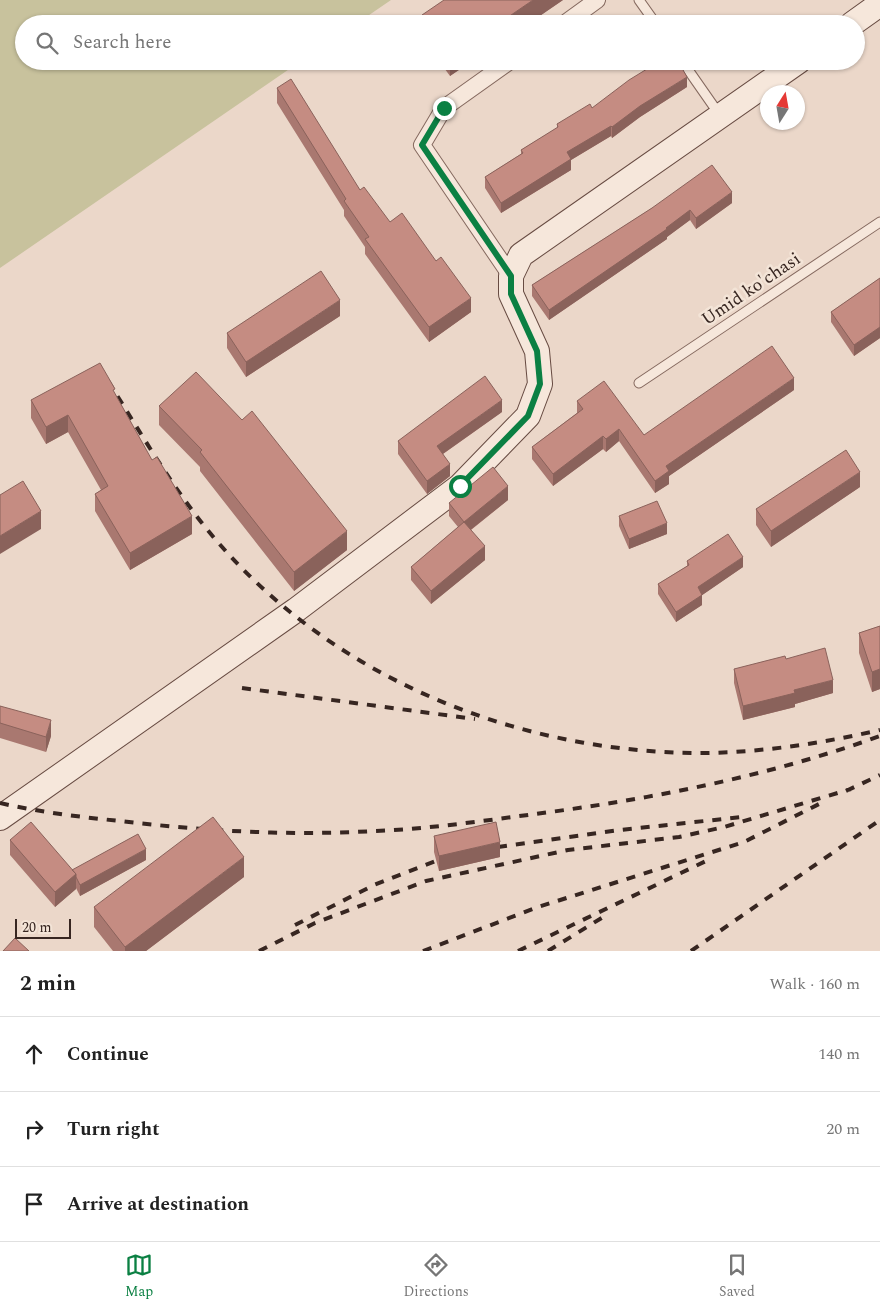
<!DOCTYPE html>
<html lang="en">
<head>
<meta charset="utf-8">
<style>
  body { margin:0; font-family:Spectral,serif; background:#f6f6f6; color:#222 }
  .compass { position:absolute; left:760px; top:85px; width:45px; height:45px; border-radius:50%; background:#fff; box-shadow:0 1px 4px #0004; rotate:11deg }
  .scale { position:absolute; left:15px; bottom:12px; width:56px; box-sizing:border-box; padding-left:5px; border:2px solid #372621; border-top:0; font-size:14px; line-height:18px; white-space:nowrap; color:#372621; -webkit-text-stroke:4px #f3e4d7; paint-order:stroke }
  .stop { position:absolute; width:15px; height:15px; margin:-11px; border:4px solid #0b8043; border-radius:50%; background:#fff }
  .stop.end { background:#0b8043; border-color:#fff; box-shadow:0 1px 5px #0008 }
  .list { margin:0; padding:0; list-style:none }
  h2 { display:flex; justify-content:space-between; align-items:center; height:65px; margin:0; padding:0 20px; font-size:21px }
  h2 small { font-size:16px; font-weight:400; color:#767676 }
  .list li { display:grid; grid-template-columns:32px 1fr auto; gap:15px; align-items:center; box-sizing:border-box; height:75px; padding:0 20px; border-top:1px solid #e0e0e0 }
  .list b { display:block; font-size:19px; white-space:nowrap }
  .list em { font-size:16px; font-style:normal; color:#767676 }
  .icon { flex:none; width:28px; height:28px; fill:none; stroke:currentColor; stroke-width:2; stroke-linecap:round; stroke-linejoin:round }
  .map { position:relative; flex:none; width:880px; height:951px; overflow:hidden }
  .search { position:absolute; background:#fff; box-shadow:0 1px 4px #0004; left:15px; right:15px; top:15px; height:55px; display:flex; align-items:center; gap:12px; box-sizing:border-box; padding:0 18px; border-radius:28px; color:#767676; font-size:19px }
  .sheet { height:290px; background:#fff }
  nav { display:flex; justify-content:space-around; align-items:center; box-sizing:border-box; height:70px; border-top:1px solid #e0e0e0; background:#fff; font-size:14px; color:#767676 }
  nav a { display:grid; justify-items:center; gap:2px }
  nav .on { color:#0b8043 }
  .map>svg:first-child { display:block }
</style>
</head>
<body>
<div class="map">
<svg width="880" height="951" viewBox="0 0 880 951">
  <rect width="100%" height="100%" fill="#ebd7c9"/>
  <!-- green -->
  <path fill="#c8c29d" d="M 0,0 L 391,0 L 356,24 L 24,24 L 24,61 L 301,61 L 0,268 Z"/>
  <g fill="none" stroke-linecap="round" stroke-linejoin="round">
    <!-- lane casing -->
    <g stroke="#85695f" stroke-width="11">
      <path id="lane" d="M 639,0 L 656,24
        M 682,61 L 719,114
        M 639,383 L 880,222"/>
    </g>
    <!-- street casing -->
    <g stroke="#85695f" stroke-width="18">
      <path id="street" d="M 564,24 L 597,0
        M 510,61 L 444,108 L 422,145 L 511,276"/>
    </g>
    <!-- secondary casing -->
    <g stroke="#674b42" stroke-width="26">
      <path id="secondary" d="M 852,24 L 880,4
        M 0,818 L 296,610 L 460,486 L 528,416 L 540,384 L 537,351 L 511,294 L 511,276 L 521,255 L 799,61"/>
    </g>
    <!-- lane -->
    <use href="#lane" stroke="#f6e7db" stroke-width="9"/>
    <!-- street -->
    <use href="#street" stroke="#f6e7db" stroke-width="16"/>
    <!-- secondary -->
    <use href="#secondary" stroke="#f6e7db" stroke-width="24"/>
    <!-- rail -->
    <path stroke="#372621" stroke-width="4" stroke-dasharray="9 9" stroke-linecap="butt" d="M 108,381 C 144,438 178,498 223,548 C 344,684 526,754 706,753 C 765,752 823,743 880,730
      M 242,688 L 475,719
      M 846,791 L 880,775
      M 0,803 C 39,812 80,817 120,821 C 204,831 290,836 375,831 C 428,829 482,821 535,814 C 652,799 769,776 880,736
      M 498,847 L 620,830 L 742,817
      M 295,925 L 374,885 L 436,861
      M 259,951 L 315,923 L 426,881 L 568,850 L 679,837 L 724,827 L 851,789
      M 423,951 L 538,907 L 744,842 L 819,804
      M 518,951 L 706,861
      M 548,951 L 608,914
      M 691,951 L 880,820"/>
  </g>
  <!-- wall -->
  <path fill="#a97870" d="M 563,0 L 528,24 L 422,24 L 422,15 Z
    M 439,61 L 472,61 L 450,76 Z
    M 687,87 L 640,117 L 612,138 L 611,136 L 571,160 L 571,170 L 501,213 L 485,188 L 485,177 L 521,154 L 521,150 L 557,128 L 557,124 L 592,108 Z
    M 277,88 L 360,190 L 471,312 L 429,342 L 365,254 L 365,247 L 344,216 L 344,210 L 277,103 Z
    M 732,203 L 696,229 L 690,220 L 667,237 L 667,239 L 549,320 L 532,296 L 532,285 L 652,208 Z
    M 880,278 L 880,338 L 854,356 L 831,322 L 831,312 Z
    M 340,316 L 246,377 L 227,348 L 227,333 Z
    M 794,390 L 669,476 L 669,484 L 655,493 L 619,441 L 606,452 L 603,449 L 553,486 L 532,459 L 532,447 L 577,413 L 577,401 L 644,435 Z
    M 115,394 L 192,534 L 130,570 L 95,511 L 95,494 L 101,490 L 68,432 L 46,444 L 31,418 L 31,400 Z
    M 159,406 L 347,550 L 294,591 L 200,471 L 200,467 L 159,425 Z
    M 502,412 L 443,454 L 450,476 L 427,494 L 398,454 L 398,441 Z
    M 860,487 L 771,547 L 756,525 L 756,509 Z
    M 508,500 L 471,530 L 485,560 L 431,604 L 411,580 L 411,567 L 458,527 L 449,516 L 449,503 Z
    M 619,516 L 667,534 L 629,549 L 619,526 Z
    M 687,561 L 743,567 L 702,595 L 702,605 L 676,622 L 658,594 L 658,584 L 687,566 Z
    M 880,626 L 880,689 L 872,692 L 859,653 L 859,633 Z
    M 786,659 L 833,693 L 795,704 L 795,707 L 743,720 L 734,683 L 734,669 Z
    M 0,706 L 51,736 L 46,752 L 0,738 Z
    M 434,836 L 500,857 L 439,871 L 434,852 Z
    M 10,840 L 72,870 L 146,860 L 80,896 L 76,888 L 76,889 L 55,907 L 10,855 Z
    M 244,877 L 146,951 L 113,951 L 94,927 L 94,907 Z"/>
  <!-- shaded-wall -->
  <path fill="#8a625b" d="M 533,0 L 563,0 L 528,24 L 498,24 Z
    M 450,61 L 472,61 L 450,76 Z
    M 687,77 L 687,87 L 640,117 L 612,138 L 612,127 L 640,106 Z
    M 611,126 L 611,136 L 571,160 L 571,170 L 501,213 L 501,203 L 567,152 Z
    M 732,192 L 732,203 L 696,229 L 696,218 Z
    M 690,210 L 690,220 L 667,237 L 667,239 L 549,320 L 549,310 Z
    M 471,298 L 471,312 L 429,342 L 429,327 Z
    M 340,300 L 340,316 L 246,377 L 246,362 Z
    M 880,327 L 880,338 L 854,356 L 854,345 Z
    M 794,378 L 794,390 L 669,476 L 669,484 L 655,493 L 655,481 L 666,466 Z
    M 502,400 L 502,412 L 437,458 L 437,446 Z
    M 68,415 L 68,432 L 46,444 L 46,427 Z
    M 619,429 L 619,441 L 606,452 L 606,439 Z
    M 603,436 L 603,449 L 553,486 L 553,474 Z
    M 450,464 L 450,476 L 427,494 L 427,481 Z
    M 860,472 L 860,487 L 771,547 L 771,531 Z
    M 508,486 L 508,500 L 464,535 L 464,522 Z
    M 41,511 L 41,529 L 0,554 L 0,536 Z
    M 192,516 L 192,534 L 130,570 L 130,553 Z
    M 667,523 L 667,534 L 629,549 L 629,539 Z
    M 347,531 L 347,550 L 294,591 L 294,572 Z
    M 485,546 L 485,560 L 431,604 L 431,591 Z
    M 743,557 L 743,567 L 698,598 L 698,587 Z
    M 702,595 L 702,605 L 676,622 L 676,612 Z
    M 880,669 L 880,689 L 872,692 L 872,672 Z
    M 833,680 L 833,693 L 795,704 L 795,707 L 743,720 L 743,706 L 794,690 Z
    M 51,720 L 51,736 L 46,752 L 46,737 Z
    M 500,842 L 500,857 L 439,871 L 439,856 Z
    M 146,849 L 146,860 L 80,896 L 80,885 Z
    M 244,857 L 244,877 L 146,951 L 125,951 L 125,947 Z
    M 76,874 L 76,889 L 55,907 L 55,892 Z"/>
  <!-- building -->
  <path fill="#c58c82" stroke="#8a625b" d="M 444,0 L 533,0 L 498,24 L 427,24 L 422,15 Z
    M 660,61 L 678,61 L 687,77 L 640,106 L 612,127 L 611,126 L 567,152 L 571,159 L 501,203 L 485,177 L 523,153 L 521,150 L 558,127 L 557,124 L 590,104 L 592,108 L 629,80 Z
    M 291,79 L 360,190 L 364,187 L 390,222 L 402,213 L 436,261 L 441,257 L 471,298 L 429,327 L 365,239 L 369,237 L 344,201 L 346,199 L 277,88 Z
    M 712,165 L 732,192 L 696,218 L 690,210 L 666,228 L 667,229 L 549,310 L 532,285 L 652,208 Z
    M 321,271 L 340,300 L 246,362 L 227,333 Z
    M 880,278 L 880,327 L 854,345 L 831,312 Z
    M 772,346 L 794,378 L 666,466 L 669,471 L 655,481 L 619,429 L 606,439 L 603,436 L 553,474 L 532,447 L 583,409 L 577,401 L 604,381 L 644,435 Z
    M 100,363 L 115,389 L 113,390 L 152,460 L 157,457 L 192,516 L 130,553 L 95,494 L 108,486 L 68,415 L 46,427 L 31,400 Z
    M 196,372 L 242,420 L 252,411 L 347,531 L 294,572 L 200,452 L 202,450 L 159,406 Z
    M 485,376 L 502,400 L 437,446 L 450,464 L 427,481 L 398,441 Z
    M 846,450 L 860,472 L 771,531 L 756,509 Z
    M 493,467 L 508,486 L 464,522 L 485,546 L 431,591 L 411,567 L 464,522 L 449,503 Z
    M 23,481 L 41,511 L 0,536 L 0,495 Z
    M 657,501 L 667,523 L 629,539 L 619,516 Z
    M 728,534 L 743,557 L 698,587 L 702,595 L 676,612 L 658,584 L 689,565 L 687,561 Z
    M 880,626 L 880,669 L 872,672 L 859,633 Z
    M 825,648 L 833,680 L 794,690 L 795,693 L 743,706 L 734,669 L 785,656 L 786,659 Z
    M 0,706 L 51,720 L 46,737 L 0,723 Z
    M 213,817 L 244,857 L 125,947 L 94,907 Z
    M 31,822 L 76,874 L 55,892 L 10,840 Z
    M 496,822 L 500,842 L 439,856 L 434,836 Z
    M 138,834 L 146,849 L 80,885 L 76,877 L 76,874 L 72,870 Z
    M 15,938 L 29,951 L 3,951 Z"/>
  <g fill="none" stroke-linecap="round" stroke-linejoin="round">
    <!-- route -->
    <path stroke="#0b8043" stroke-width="6" d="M 444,108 L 422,145 L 511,276 L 511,294 L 537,351 L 540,384 L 528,416 L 460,486"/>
  </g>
  <g text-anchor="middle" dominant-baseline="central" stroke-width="5" stroke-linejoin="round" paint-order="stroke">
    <!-- street labels -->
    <g font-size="18" fill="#372621" stroke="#f3e4d7">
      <text transform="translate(751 289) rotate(-34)">Umid ko'chasi</text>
    </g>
  </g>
</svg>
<svg class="compass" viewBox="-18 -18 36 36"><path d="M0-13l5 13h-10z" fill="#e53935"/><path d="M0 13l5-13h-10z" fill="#767676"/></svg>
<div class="scale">20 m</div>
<div class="stop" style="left:460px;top:486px"></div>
<div class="stop end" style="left:444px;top:108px"></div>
<div class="search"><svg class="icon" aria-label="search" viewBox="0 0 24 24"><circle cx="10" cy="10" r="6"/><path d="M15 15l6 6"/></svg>Search here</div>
</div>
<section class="sheet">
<h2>2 min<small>Walk · 160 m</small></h2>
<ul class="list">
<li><svg class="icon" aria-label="ahead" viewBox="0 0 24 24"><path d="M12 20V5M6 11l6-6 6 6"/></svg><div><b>Continue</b></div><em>140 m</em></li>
<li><svg class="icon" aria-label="right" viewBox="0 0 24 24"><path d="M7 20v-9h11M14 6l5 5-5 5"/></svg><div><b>Turn right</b></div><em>20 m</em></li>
<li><svg class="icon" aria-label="arrive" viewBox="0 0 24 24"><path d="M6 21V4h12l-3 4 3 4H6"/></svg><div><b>Arrive at destination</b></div></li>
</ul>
</section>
<nav>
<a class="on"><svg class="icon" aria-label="map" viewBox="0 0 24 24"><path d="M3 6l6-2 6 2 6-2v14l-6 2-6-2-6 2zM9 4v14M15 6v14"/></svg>Map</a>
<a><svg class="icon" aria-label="directions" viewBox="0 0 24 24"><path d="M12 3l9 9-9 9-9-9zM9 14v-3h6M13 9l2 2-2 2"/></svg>Directions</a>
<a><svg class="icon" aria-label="saved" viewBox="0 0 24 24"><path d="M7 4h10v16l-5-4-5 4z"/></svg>Saved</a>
</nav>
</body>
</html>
